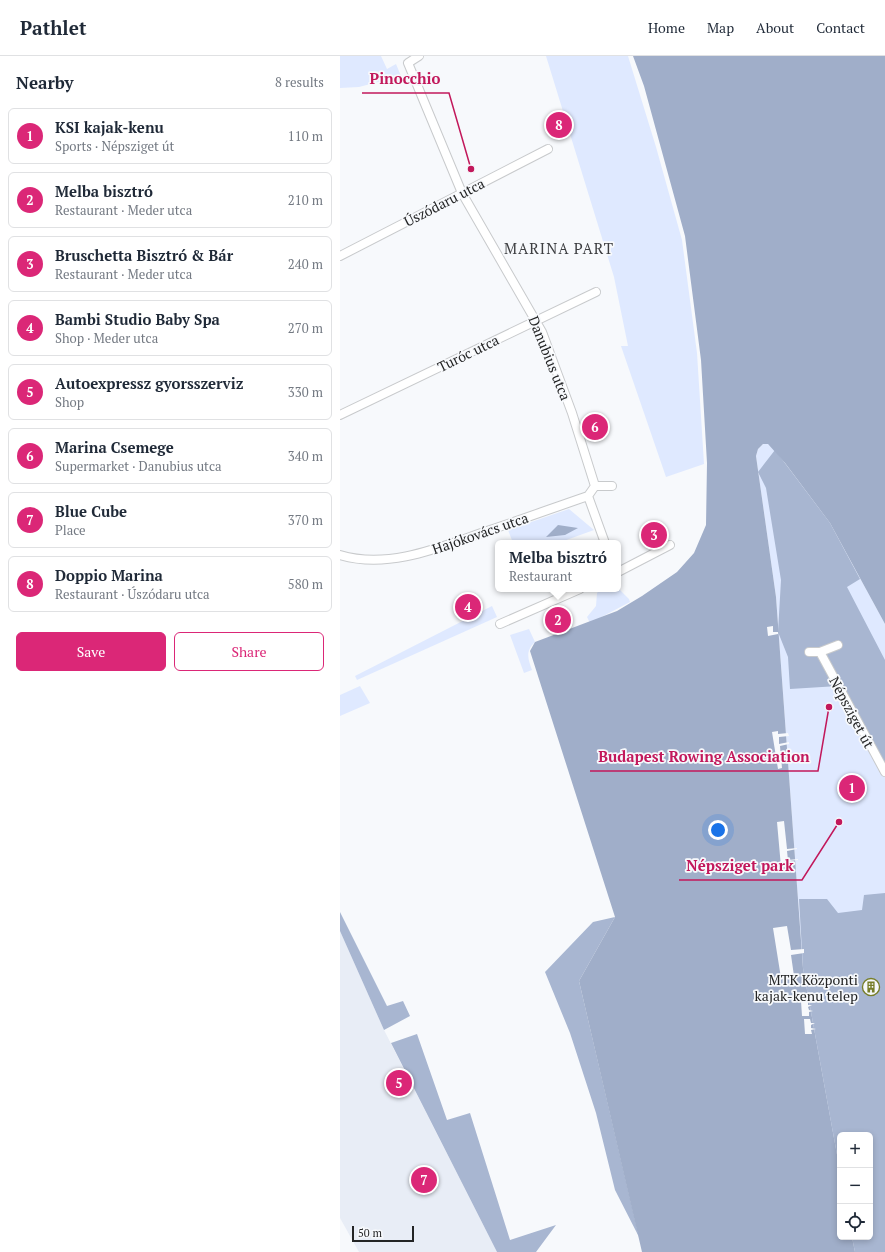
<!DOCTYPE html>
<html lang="en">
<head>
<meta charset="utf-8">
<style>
  body { margin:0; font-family:"PT Serif",serif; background:#f6f6f7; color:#1f2937 }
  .controls { position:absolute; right:12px; bottom:12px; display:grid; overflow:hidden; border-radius:6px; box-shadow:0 2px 6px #0003 }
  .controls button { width:36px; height:36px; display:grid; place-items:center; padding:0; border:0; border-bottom:1px solid #e0e1e3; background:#fff; color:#1f2937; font:20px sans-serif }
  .scale { position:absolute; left:12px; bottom:10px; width:62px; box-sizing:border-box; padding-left:4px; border:2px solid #232425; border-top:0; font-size:11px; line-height:14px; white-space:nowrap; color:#232425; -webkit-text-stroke:3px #f7f9fc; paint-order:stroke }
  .you { position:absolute; left:378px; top:774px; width:14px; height:14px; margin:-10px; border:3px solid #fff; border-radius:50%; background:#1a73e8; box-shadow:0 0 0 6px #1a73e833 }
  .badge { display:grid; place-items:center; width:26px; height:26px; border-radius:50%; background:#db2777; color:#fff; font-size:13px; font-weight:700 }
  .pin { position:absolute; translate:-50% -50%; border:2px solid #fff; box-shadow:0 1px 4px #0006 }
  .popup { position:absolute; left:155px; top:484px; width:126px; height:52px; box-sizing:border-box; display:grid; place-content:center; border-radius:6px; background:#fff; filter:drop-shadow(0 1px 3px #0005); font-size:13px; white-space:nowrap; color:#747a83 }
  .popup b { font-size:15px; color:#1f2937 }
  .popup::after { content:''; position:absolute; left:50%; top:100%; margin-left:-8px; border:8px solid transparent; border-top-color:#fff }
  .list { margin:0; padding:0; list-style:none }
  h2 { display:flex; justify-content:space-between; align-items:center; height:52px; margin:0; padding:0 16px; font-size:17px }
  h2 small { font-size:13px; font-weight:400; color:#747a83 }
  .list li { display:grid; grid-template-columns:26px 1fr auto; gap:12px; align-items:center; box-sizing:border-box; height:56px; margin:0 8px 8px; padding:0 8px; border:1px solid #e0e1e3; border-radius:6px }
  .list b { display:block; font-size:15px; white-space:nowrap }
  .list p { margin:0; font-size:13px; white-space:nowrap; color:#747a83 }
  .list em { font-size:13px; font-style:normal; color:#747a83 }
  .actions { display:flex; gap:8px; padding:12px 16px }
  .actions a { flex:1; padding:9px 0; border:1px solid #db2777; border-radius:6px; text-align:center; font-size:14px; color:#db2777 }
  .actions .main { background:#db2777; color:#fff }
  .icon { flex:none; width:22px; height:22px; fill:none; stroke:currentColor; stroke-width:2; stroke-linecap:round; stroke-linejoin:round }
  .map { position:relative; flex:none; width:545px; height:1196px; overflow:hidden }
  header { display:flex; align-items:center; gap:24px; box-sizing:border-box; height:56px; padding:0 20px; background:#fff; border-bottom:1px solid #e0e1e3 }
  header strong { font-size:19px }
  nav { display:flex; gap:22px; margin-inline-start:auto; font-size:14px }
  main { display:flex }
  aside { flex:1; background:#fff }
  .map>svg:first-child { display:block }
</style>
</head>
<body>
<header>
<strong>Pathlet</strong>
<nav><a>Home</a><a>Map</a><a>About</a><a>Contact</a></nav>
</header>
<main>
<aside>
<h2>Nearby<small>8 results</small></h2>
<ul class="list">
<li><span class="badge">1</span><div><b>KSI kajak-kenu</b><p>Sports · Népsziget út</p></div><em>110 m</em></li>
<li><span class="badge">2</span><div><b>Melba bisztró</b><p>Restaurant · Meder utca</p></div><em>210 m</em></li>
<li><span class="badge">3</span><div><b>Bruschetta Bisztró &amp; Bár</b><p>Restaurant · Meder utca</p></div><em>240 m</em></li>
<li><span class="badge">4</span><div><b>Bambi Studio Baby Spa</b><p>Shop · Meder utca</p></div><em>270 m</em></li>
<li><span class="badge">5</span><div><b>Autoexpressz gyorsszerviz</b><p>Shop</p></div><em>330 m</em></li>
<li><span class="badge">6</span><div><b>Marina Csemege</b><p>Supermarket · Danubius utca</p></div><em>340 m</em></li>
<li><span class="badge">7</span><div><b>Blue Cube</b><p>Place</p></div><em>370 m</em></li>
<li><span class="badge">8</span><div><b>Doppio Marina</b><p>Restaurant · Úszódaru utca</p></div><em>580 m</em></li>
</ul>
<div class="actions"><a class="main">Save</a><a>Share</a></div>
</aside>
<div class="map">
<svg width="545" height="1196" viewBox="0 0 545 1196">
  <rect width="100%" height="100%" fill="#f7f9fc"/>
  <!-- built -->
  <path fill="#e8edf6" d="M 0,875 L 44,974 L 157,1196 L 19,1196 L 0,1162 Z"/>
  <!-- green -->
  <path fill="#dfe9ff" d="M 0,0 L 41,0 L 47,13 L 56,8 L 61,20 L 19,31 L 0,32 Z
    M 206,0 L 288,0 L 316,91 L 342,184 L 357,297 L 364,408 L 326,421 L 281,290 L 288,290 L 274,221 Z
    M 423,388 L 428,388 L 435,394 L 490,467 L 545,568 L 545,1196 L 515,1196 L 512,1181 L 530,1181 L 530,1079 L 500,1079 L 500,1115 L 463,912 L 436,541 L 416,400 L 418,393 Z
    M 229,453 L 254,474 L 218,487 L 173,487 L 168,474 Z
    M 278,532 L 289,543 L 290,546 L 250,567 L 247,561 L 256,550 L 257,537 L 259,535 Z
    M 152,550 L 157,561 L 17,624 L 15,620 Z
    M 189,573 L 195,586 C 185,595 188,603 192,614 L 184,617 L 170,579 Z
    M 20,630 L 30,647 L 0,660 L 0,639 Z"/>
  <!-- forest -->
  <path fill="#a8b6d1" d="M 435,394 L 490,467 L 520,523 L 507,531 L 545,604 L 545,716 L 498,630 L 450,633 L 448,601 L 438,576 L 441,524 L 426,432 L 418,416 Z
    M 545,837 L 545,1196 L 515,1196 L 512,1181 L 530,1181 L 530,1079 L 500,1079 L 500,1115 L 463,912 L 459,843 L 487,843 L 498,857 L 522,854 L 524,839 Z
    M 0,856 L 47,950 L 63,945 L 70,960 L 44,974 L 0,875 Z
    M 275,861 L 239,925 L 299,1181 L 275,1134 L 256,1057 L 230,977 L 205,916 L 253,866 Z
    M 77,978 L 107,1064 L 130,1057 L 170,1184 L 216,1169 L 196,1196 L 157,1196 L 51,987 Z"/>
  <!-- water -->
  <path fill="#a0aec9" d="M 293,0 L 545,0 L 545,568 L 490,467 L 445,407 L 428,388 L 423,388 L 418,393 L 416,400 L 436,541 L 463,912 L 500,1115 L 500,1181 L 512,1181 L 515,1196 L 302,1196 L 239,925 L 275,861 L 190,595 L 195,586 L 277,555 L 302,540 L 337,516 L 354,497 L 366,469 L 367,407 L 361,304 L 345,180 L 304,30 Z
    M 218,469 L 238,472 L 225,479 L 206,481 Z"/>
  <!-- pier -->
  <path fill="#f7f9fc" d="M 433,570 L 433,576 L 438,576 L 438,578 L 428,580 L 427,571 Z
    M 438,675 L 438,678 L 448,677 L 449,680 L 439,681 L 439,688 L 449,686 L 449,688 L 440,690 L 442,712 L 438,713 L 432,676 Z
    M 444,765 L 447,793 L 457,792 L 457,793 L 447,795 L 448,804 L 458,803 L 458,804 L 448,805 L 449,810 L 441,811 L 437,766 Z
    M 447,870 L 451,894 L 464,893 L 464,897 L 451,899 L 454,920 L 441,922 L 433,872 Z
    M 461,945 L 468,945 L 468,949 L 472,949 L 468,951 L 469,954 L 473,955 L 469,956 L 469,960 L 462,960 Z
    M 464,963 L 470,963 L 471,967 L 475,967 L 471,969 L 471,972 L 476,973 L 471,974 L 472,978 L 465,978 Z"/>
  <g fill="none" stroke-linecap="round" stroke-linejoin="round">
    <!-- street casing -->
    <g stroke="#c8cacc" stroke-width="10">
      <path id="street" d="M 79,0 L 68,7 L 122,137 L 202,276 L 232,357 L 255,430
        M 0,200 L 208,93
        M 0,359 L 256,236
        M 248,440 L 265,487
        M 0,499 C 50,514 103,490 150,474 C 183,463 216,451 248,440 L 255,430 L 272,430
        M 278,516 L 330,489
        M 160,568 L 240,533
        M 498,589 L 480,596 L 545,716
        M 469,596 L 480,596"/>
    </g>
    <!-- street -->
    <use href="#street" stroke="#fff" stroke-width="8"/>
  </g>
  <!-- icons -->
  <defs>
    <g id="building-ring" transform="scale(0.9)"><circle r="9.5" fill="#f7f9fc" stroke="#777e29" stroke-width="1.5"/><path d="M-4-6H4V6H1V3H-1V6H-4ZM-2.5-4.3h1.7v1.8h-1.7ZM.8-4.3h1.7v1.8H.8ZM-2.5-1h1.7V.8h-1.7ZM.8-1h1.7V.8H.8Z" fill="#777e29"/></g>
  </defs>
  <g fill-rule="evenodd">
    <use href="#building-ring" x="531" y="931"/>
  </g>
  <g text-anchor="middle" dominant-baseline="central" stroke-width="3.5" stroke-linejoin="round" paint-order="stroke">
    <!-- street labels -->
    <g font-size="14" fill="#232425" stroke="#f7f9fc">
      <text transform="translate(104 146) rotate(-27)">Úszódaru utca</text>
      <text transform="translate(128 297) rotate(-26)">Turóc utca</text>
      <text transform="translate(210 302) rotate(68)">Danubius utca</text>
      <text transform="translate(140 477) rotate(-19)">Hajókovács utca</text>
      <text transform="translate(512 656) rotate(62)">Népsziget út</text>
    </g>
    <!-- poi labels -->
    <g font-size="14" fill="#232425" stroke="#f7f9fc" text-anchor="end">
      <text x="518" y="923">MTK Központi<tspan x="518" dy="16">kajak-kenu telep</tspan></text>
    </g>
    <!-- neighbourhood labels -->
    <g font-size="15" letter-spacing="1" fill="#3d3e41" stroke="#f7f9fc">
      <text x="219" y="192">MARINA PART</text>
    </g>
  </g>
  <!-- callouts -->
  <path fill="none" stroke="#c2185b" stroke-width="1.5" d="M131 113L109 37H22M489 651L478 715H250M499 766L462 824H339"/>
  <g fill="#c2185b" stroke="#f7f9fc" stroke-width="1.5">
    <circle cx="131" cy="113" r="4"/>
    <circle cx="489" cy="651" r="4"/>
    <circle cx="499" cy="766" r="4"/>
  </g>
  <g font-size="15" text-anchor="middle" font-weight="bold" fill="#c2185b" stroke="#f7f9fc" stroke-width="3.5" stroke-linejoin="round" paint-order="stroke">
    <text x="65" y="28">Pinocchio</text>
    <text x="364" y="706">Budapest Rowing Association</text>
    <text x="400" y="815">Népsziget park</text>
  </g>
</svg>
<div class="controls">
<button>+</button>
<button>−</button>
<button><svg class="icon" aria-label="locate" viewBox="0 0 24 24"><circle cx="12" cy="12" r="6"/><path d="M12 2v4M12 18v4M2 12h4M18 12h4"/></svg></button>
</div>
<div class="scale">50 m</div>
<div class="you"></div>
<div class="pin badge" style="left:512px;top:732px">1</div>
<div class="pin badge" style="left:218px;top:564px">2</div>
<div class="popup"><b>Melba bisztró</b>Restaurant</div>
<div class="pin badge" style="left:314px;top:479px">3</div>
<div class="pin badge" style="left:128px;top:551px">4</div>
<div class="pin badge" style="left:59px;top:1027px">5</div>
<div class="pin badge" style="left:255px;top:371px">6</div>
<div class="pin badge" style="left:84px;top:1124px">7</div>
<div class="pin badge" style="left:219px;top:69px">8</div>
</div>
</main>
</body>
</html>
